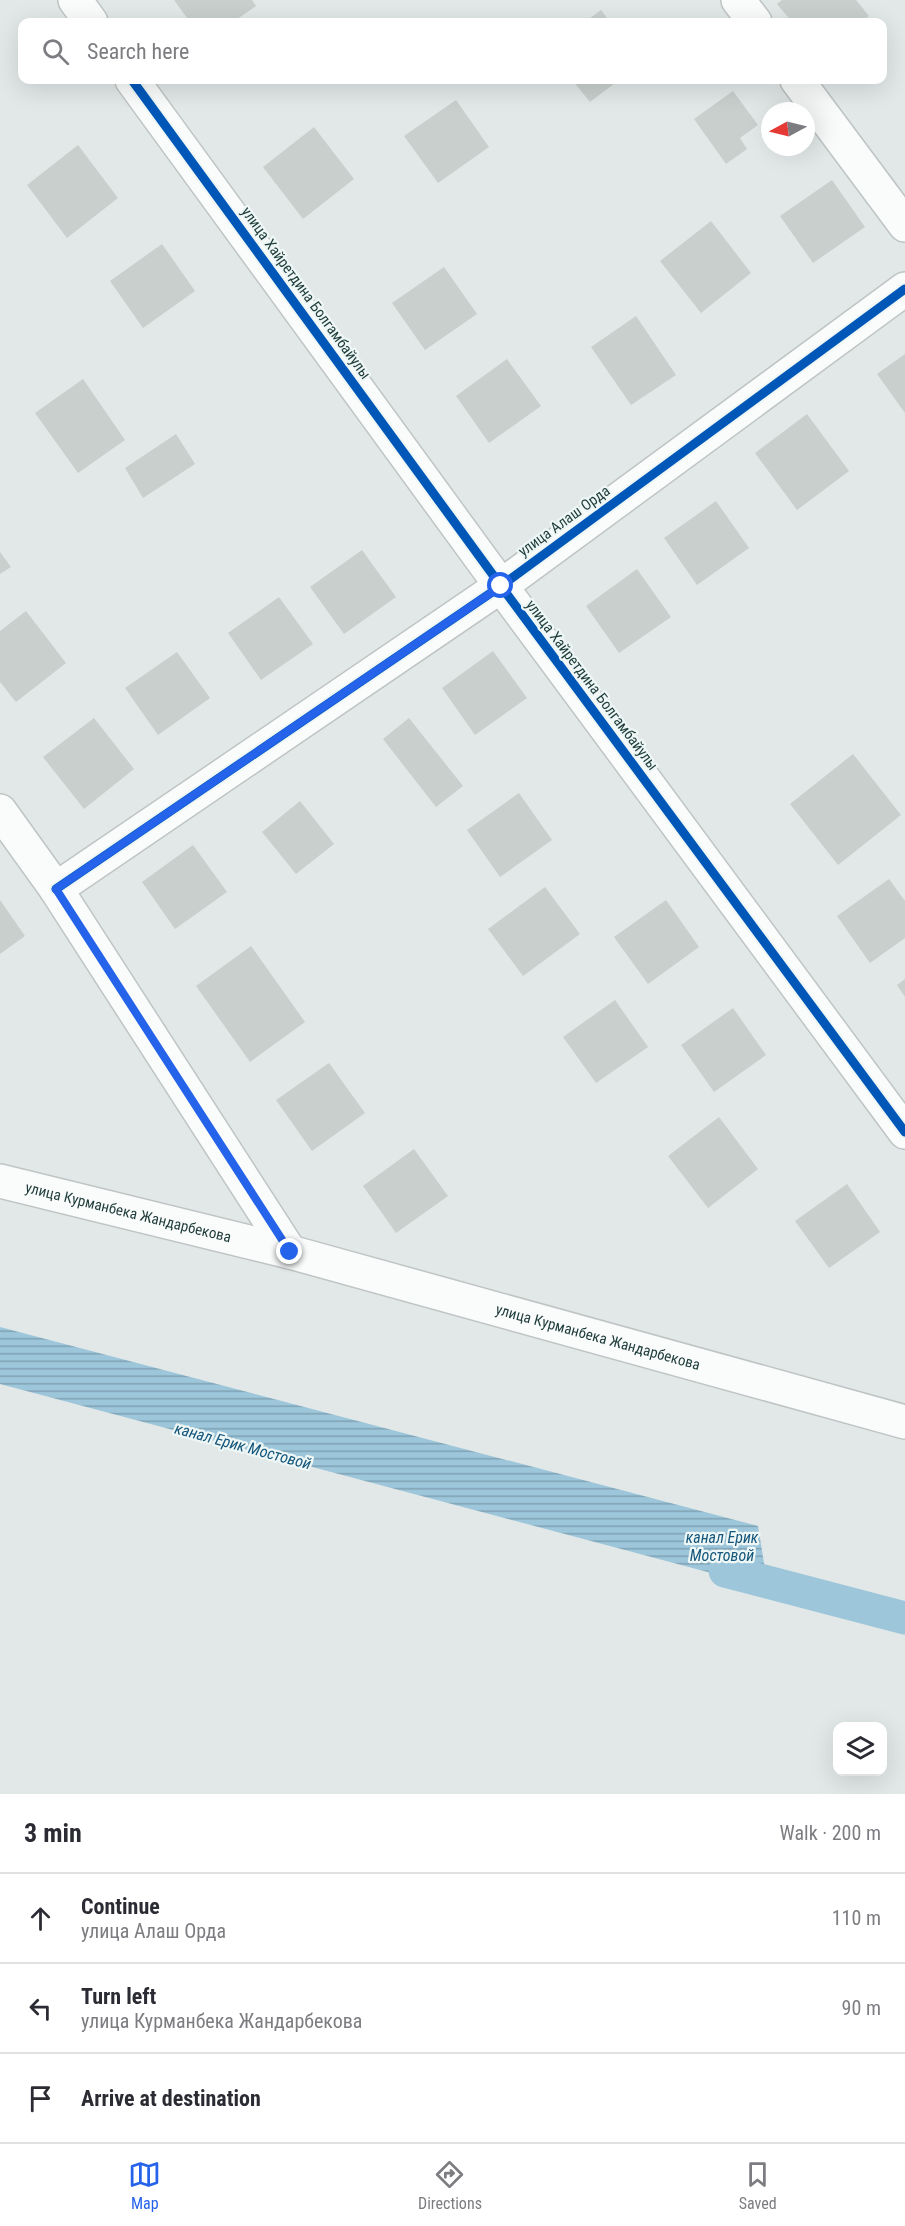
<!DOCTYPE html>
<html lang="en">
<head>
<meta charset="utf-8">
<style>
  body { margin:0; font-family:"Roboto Condensed",sans-serif; background:#f2f2f3; color:#2b2b33 }
  .controls { position:absolute; right:18px; bottom:18px; display:grid; overflow:hidden; border-radius:12px; box-shadow:0 6px 24px #0002 }
  .controls button { width:54px; height:54px; display:grid; place-items:center; padding:0; border:0; border-bottom:2px solid #e1e1e2; background:#fff; color:#2b2b33; font:30px sans-serif }
  .compass { position:absolute; left:761px; top:102px; width:54px; height:54px; border-radius:50%; background:#fff; box-shadow:0 6px 24px #0002; rotate:263deg }
  .stop { position:absolute; width:18px; height:18px; margin:-14px; border:4px solid #2563eb; border-radius:50%; background:#fff }
  .stop.end { background:#2563eb; border-color:#fff; box-shadow:0 2px 6px #0008 }
  .list { margin:0; padding:0; list-style:none }
  h2 { display:flex; justify-content:space-between; align-items:center; height:78px; margin:0; padding:0 24px; font-size:26px }
  h2 small { font-size:20px; font-weight:400; color:#7c7c81 }
  .list li { display:grid; grid-template-columns:39px 1fr auto; gap:18px; align-items:center; box-sizing:border-box; height:90px; padding:0 24px; border-top:2px solid #e1e1e2 }
  .list b { display:block; font-size:22px; white-space:nowrap }
  .list p { margin:0; font-size:20px; white-space:nowrap; color:#7c7c81 }
  .list em { font-size:20px; font-style:normal; color:#7c7c81 }
  .icon { flex:none; width:33px; height:33px; fill:none; stroke:currentColor; stroke-width:2; stroke-linecap:round; stroke-linejoin:round }
  .map { position:relative; flex:none; width:905px; height:1794px; overflow:hidden }
  .search { position:absolute; background:#fff; box-shadow:0 6px 24px #0002; left:18px; right:18px; top:18px; height:66px; display:flex; align-items:center; gap:15px; box-sizing:border-box; padding:0 21px; border-radius:12px; color:#7c7c81; font-size:22px }
  .sheet { height:348px; background:#fff }
  nav { display:flex; justify-content:space-around; align-items:center; box-sizing:border-box; height:84px; border-top:2px solid #e1e1e2; background:#fff; font-size:16px; color:#7c7c81 }
  nav a { display:grid; justify-items:center; gap:3px }
  nav .on { color:#2563eb }
  .map>svg:first-child { display:block }
</style>
</head>
<body>
<div class="map">
<svg width="905" height="1794" viewBox="0 0 905 1794">
  <defs>
    <pattern id="water-rules" width="6" height="5" patternUnits="userSpaceOnUse" patternTransform="scale(1.5)"><rect width="6" height="5" fill="#9dc6db"/><path d="M0 2.5h6" fill="none" stroke="#7fa2b3"/></pattern>
  </defs>
  <rect width="100%" height="100%" fill="#e1e8e7"/>
  <!-- water -->
  <path fill="url(#water-rules)" d="M 0,1327 L 758,1526 L 768,1588 L 0,1384 Z"/>
  <g fill="none" stroke-linecap="round" stroke-linejoin="round">
    <!-- canal -->
    <path stroke="#9dc6db" stroke-width="33" d="M 725,1571 L 905,1618"/>
  </g>
  <!-- building -->
  <path fill="#c8cfcd" d="M 174,0 L 252,0 L 256,6 L 233,22 L 190,22 Z
    M 782,0 L 856,0 L 869,16 L 860,22 L 792,22 L 777,4 Z
    M 601,10 L 610,22 L 585,22 Z
    M 572,80 L 619,80 L 590,102 Z
    M 733,91 L 758,125 L 740,138 L 747,149 L 726,164 L 694,119 Z
    M 456,100 L 489,147 L 438,183 L 404,136 Z
    M 314,127 L 354,179 L 303,219 L 263,167 Z
    M 78,145 L 118,198 L 67,238 L 27,185 Z
    M 832,180 L 865,227 L 813,263 L 780,216 Z
    M 711,221 L 751,273 L 701,313 L 660,261 Z
    M 162,244 L 195,291 L 143,328 L 110,281 Z
    M 444,267 L 477,314 L 425,350 L 392,303 Z
    M 636,316 L 676,375 L 631,405 L 591,347 Z
    M 905,354 L 905,413 L 877,374 Z
    M 507,359 L 541,406 L 489,443 L 456,396 Z
    M 83,379 L 125,440 L 78,473 L 35,413 Z
    M 807,414 L 849,471 L 797,510 L 755,453 Z
    M 176,434 L 195,464 L 143,498 L 125,468 Z
    M 716,501 L 749,548 L 697,585 L 664,538 Z
    M 362,550 L 396,597 L 344,634 L 310,587 Z
    M 0,552 L 11,567 L 0,574 Z
    M 637,569 L 671,617 L 619,653 L 586,606 Z
    M 279,597 L 313,644 L 261,680 L 228,633 Z
    M 26,611 L 66,663 L 16,702 L 0,682 L 0,631 Z
    M 493,651 L 527,698 L 475,735 L 442,688 Z
    M 177,652 L 210,698 L 158,735 L 125,688 Z
    M 94,718 L 134,769 L 84,809 L 43,757 Z
    M 409,718 L 463,786 L 436,807 L 383,739 Z
    M 853,754 L 901,815 L 838,865 L 790,804 Z
    M 519,793 L 552,840 L 500,877 L 467,830 Z
    M 300,801 L 334,844 L 296,874 L 262,832 Z
    M 193,845 L 227,892 L 175,929 L 142,882 Z
    M 889,879 L 905,901 L 905,938 L 870,963 L 837,916 Z
    M 545,887 L 580,934 L 523,976 L 488,929 Z
    M 0,900 L 25,936 L 0,954 Z
    M 666,900 L 699,947 L 648,984 L 614,937 Z
    M 251,946 L 305,1022 L 250,1062 L 196,986 Z
    M 905,979 L 905,997 L 897,985 Z
    M 615,1000 L 648,1047 L 596,1083 L 563,1037 Z
    M 733,1008 L 766,1055 L 714,1092 L 681,1045 Z
    M 329,1063 L 365,1113 L 312,1151 L 276,1100 Z
    M 719,1117 L 758,1169 L 708,1208 L 668,1156 Z
    M 414,1149 L 448,1196 L 396,1233 L 363,1186 Z
    M 847,1184 L 880,1232 L 829,1268 L 795,1221 Z"/>
  <g fill="none" stroke-linecap="round" stroke-linejoin="round">
    <!-- minor casing -->
    <g stroke="#bec5c4" stroke-width="36">
      <g id="minor">
        <path d="M 75,0 L 91,22"/>
        <path d="M 738,0 L 755,22"/>
        <path d="M 132,80 L 501,586 L 905,1132"/>
        <path d="M 797,80 L 905,225"/>
        <path d="M 0,811 L 56,889 L 290,1252"/>
        <path d="M 56,889 L 501,586 L 905,289"/>
        <path id="s1" d="M 0,1181 L 290,1252 L 905,1422"/>
      </g>
    </g>
    <!-- minor -->
    <use href="#minor" stroke="#fafcfb" stroke-width="33"/>
    <!-- cycleway casing -->
    <g stroke="#eef7f5" stroke-width="13">
      <path id="cycleway" d="M 132,80 L 501,586 L 905,1132
        M 56,889 L 501,586 L 905,289"/>
    </g>
    <!-- cycleway -->
    <use href="#cycleway" stroke="#0057b8" stroke-width="9"/>
  </g>
  <g fill="none" stroke-linecap="round" stroke-linejoin="round">
    <!-- route -->
    <path stroke="#2563eb" stroke-width="8" d="M 290,1252 L 56,889 L 501,586"/>
  </g>
  <g text-anchor="middle" dominant-baseline="central" stroke-width="4.5" stroke-linejoin="round" paint-order="stroke">
    <!-- street labels -->
    <g font-size="15" fill="#1e3c3a" stroke="#eef7f5">
      <text transform="translate(306 293) rotate(54)">улица Хайретдина Болгамбайулы</text>
      <text transform="translate(564 521) rotate(-36)">улица Алаш Орда</text>
      <text transform="translate(592 685) rotate(53)">улица Хайретдина Болгамбайулы</text>
      <text stroke="none"><textPath href="#s1" startOffset="132">улица Курманбека Жандарбекова</textPath></text>
      <text stroke="none"><textPath href="#s1" startOffset="618">улица Курманбека Жандарбекова</textPath></text>
    </g>
    <!-- water labels -->
    <g font-size="16" font-style="italic" fill="#14567c" stroke="#eef7f5">
      <text transform="translate(243 1446) rotate(15)">канал Ерик Мостовой</text>
      <text x="722" y="1537">канал Ерик<tspan x="722" dy="18">Мостовой</tspan></text>
    </g>
  </g>
</svg>
<div class="controls">
<button><svg class="icon" aria-label="layers" viewBox="0 0 24 24"><path d="M12 4l9 5-9 5-9-5zM3 14l9 5 9-5"/></svg></button>
</div>
<svg class="compass" viewBox="-18 -18 36 36"><path d="M0-13l5 13h-10z" fill="#e53935"/><path d="M0 13l5-13h-10z" fill="#7c7c81"/></svg>
<div class="stop" style="left:501px;top:586px"></div>
<div class="stop end" style="left:290px;top:1252px"></div>
<div class="search"><svg class="icon" aria-label="search" viewBox="0 0 24 24"><circle cx="10" cy="10" r="6"/><path d="M15 15l6 6"/></svg>Search here</div>
</div>
<section class="sheet">
<h2>3 min<small>Walk · 200 m</small></h2>
<ul class="list">
<li><svg class="icon" aria-label="ahead" viewBox="0 0 24 24"><path d="M12 20V5M6 11l6-6 6 6"/></svg><div><b>Continue</b><p>улица Алаш Орда</p></div><em>110 m</em></li>
<li><svg class="icon" aria-label="left" viewBox="0 0 24 24"><path d="M17 20v-9H6M10 6l-5 5 5 5"/></svg><div><b>Turn left</b><p>улица Курманбека Жандарбекова</p></div><em>90 m</em></li>
<li><svg class="icon" aria-label="arrive" viewBox="0 0 24 24"><path d="M6 21V4h12l-3 4 3 4H6"/></svg><div><b>Arrive at destination</b></div></li>
</ul>
</section>
<nav>
<a class="on"><svg class="icon" aria-label="map" viewBox="0 0 24 24"><path d="M3 6l6-2 6 2 6-2v14l-6 2-6-2-6 2zM9 4v14M15 6v14"/></svg>Map</a>
<a><svg class="icon" aria-label="directions" viewBox="0 0 24 24"><path d="M12 3l9 9-9 9-9-9zM9 14v-3h6M13 9l2 2-2 2"/></svg>Directions</a>
<a><svg class="icon" aria-label="saved" viewBox="0 0 24 24"><path d="M7 4h10v16l-5-4-5 4z"/></svg>Saved</a>
</nav>
</body>
</html>
